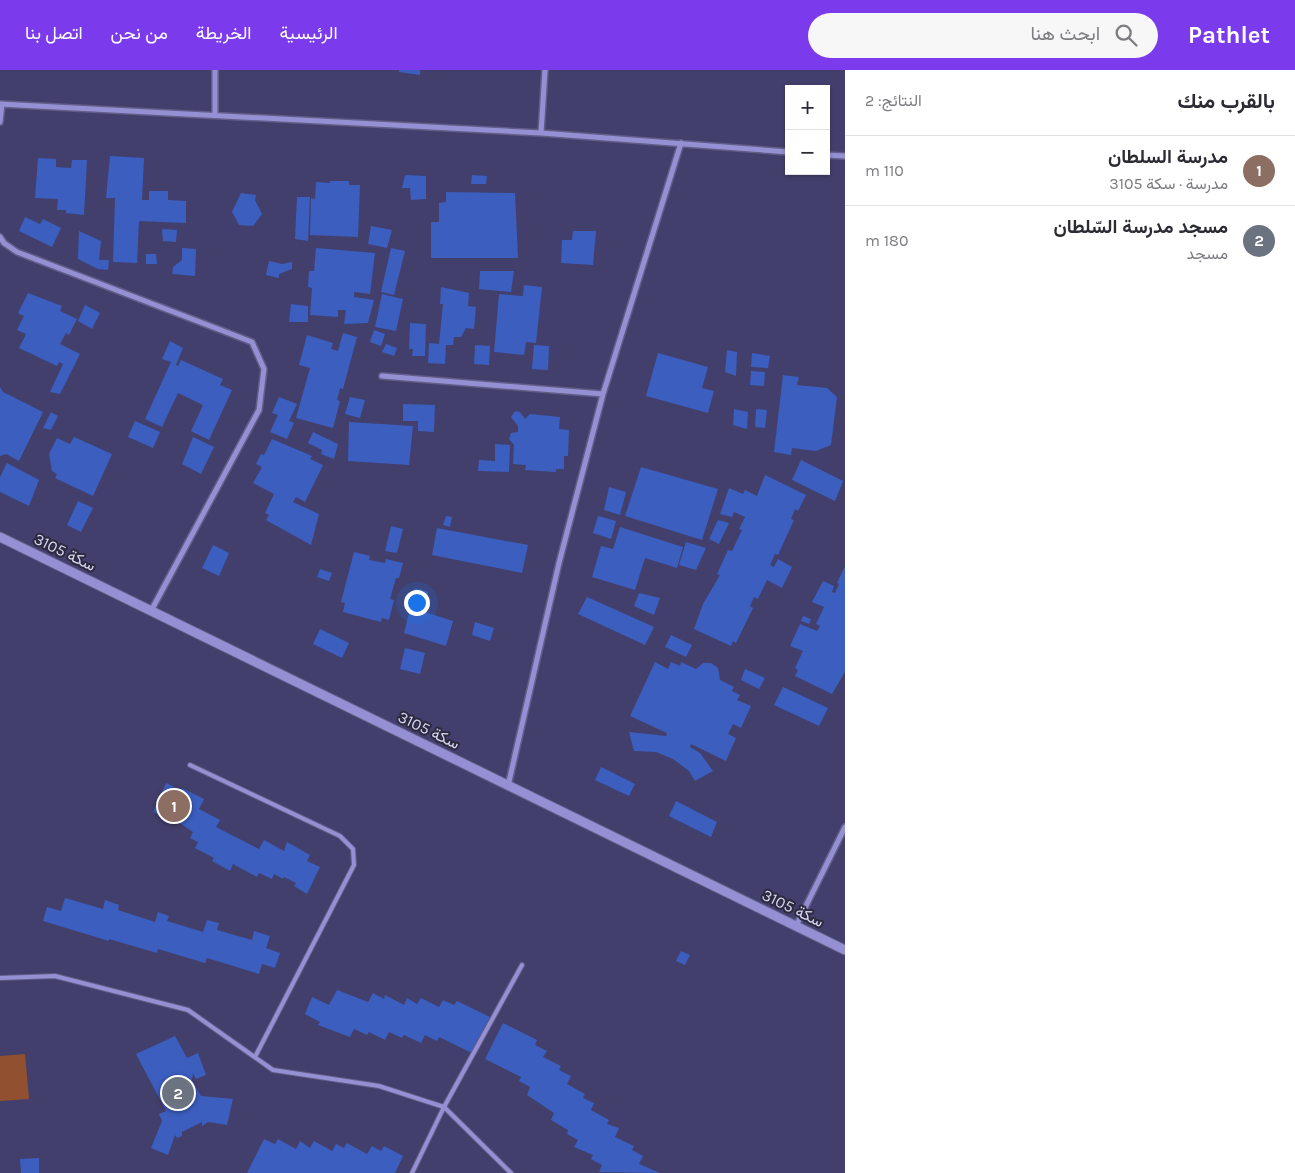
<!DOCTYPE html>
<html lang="ar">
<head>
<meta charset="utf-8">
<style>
  body { margin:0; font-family:Karla,Vazirmatn,sans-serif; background:#f7f7f7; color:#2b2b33; direction:rtl }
  .controls { position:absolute; right:15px; top:15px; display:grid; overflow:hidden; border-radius:0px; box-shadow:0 1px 4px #0004 }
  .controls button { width:45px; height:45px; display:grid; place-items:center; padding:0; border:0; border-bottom:1px solid #e1e1e2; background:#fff; color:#2b2b33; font:25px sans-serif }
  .you { position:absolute; left:416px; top:532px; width:18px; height:18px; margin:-12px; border:4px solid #fff; border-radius:50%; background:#1a73e8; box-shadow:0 0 0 8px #1a73e833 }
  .badge { display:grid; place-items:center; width:32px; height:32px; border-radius:50%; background:#7c3aed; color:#fff; font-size:16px; font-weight:700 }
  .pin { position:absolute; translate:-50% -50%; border:2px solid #fff; box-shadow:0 1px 5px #0006 }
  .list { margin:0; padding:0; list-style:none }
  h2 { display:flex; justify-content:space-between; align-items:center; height:65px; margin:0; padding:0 20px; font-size:21px }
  h2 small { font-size:16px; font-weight:400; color:#7c7c81 }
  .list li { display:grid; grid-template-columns:32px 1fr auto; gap:15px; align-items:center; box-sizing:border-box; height:70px; padding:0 20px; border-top:1px solid #e1e1e2 }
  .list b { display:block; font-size:19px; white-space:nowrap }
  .list p { margin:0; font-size:16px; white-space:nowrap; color:#7c7c81 }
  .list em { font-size:16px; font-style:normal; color:#7c7c81 }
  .icon { flex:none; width:28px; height:28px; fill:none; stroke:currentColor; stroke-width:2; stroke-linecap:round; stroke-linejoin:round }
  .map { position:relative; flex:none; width:845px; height:1103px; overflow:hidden; direction:ltr }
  header { display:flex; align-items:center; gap:30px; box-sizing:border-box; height:70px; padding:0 25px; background:#7c3aed; color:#fff }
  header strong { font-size:24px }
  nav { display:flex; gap:28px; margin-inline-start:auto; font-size:18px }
  .search { width:350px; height:45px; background:#f7f7f7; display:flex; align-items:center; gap:12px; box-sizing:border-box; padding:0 18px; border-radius:28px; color:#7c7c81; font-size:19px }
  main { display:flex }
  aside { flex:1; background:#fff }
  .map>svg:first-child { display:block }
</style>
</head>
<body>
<header>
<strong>Pathlet</strong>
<div class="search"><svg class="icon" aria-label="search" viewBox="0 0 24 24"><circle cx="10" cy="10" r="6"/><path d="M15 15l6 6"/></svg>ابحث هنا</div>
<nav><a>الرئيسية</a><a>الخريطة</a><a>من نحن</a><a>اتصل بنا</a></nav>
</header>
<main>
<aside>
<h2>بالقرب منك<small>النتائج: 2</small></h2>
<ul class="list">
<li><span class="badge" style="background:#8d6e63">1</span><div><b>مدرسة السلطان</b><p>مدرسة · سكة 3105</p></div><em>110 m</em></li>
<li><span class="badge" style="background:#6b7280">2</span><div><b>مسجد مدرسة السّلطان</b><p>مسجد</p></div><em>180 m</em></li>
</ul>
</aside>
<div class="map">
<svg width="845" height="1103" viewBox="0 0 845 1103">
  <rect width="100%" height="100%" fill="#433f6c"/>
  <!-- green -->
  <path fill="#91502f" d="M 25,984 L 29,1029 L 0,1031 L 0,986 Z"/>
  <!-- building -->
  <path fill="#3b5ebf" d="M 399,0 L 420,0 L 420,5 L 399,2 Z
    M 110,86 L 144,88 L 142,130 L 149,130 L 149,121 L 168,121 L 168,130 L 186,131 L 186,153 L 139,151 L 137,193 L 113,192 L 115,128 L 106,128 Z
    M 38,88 L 56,89 L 56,97 L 71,98 L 72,90 L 87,90 L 84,145 L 66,143 L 66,140 L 57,140 L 58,129 L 35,128 Z
    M 405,105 L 426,106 L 426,129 L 411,130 L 410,118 L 402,118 Z
    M 472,105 L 487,106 L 486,114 L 471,114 Z
    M 330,111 L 349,111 L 349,115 L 360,115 L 358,167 L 310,165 L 311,128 L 315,129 L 316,112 L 330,113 Z
    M 446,122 L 515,123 L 518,188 L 431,188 L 431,152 L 439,152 L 439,133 L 446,132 Z
    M 241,123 L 256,125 L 255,130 L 262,144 L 253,156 L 239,155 L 232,142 Z
    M 297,127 L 310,127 L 308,171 L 295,169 Z
    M 25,147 L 40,154 L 43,149 L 61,158 L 52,177 L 19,161 Z
    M 371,156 L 392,160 L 387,178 L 368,174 Z
    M 162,159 L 177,160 L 176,172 L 163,171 Z
    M 79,161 L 101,171 L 99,190 L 109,190 L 108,200 L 98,199 L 78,189 Z
    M 573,161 L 596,161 L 593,195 L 561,193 L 562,170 L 572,170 Z
    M 182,178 L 196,179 L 195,206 L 172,204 L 173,197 L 182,190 Z
    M 316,178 L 375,183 L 370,224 L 354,222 L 354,227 L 374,230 L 368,253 L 344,254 L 346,240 L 338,240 L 338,247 L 310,245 L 312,218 L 308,217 L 309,201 L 314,201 Z
    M 391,178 L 405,181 L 394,225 L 381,222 Z
    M 146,184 L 156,184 L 157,194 L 146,194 Z
    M 269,191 L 282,194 L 292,192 L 292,199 L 279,204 L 279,208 L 266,205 Z
    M 480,201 L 514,201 L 511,222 L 479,219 Z
    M 524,215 L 542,217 L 536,273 L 526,272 L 524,285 L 494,282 L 499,224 L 523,226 Z
    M 441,217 L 469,223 L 468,236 L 476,237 L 474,259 L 466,258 L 461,267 L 454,267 L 453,275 L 446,275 L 445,294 L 428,293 L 429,273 L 439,274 L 443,234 L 440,234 Z
    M 28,223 L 62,236 L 60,241 L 77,249 L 69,265 L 66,263 L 60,274 L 80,284 L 60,324 L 50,322 L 63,294 L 59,292 L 57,296 L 19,278 L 26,264 L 17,260 L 24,246 L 18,243 Z
    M 382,224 L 403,229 L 396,261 L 375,257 Z
    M 291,234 L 308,236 L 308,252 L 289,252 Z
    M 85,235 L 100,243 L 92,259 L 78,251 Z
    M 410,253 L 426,254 L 425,286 L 412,286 L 413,279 L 409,279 Z
    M 374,260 L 385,264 L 381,276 L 370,272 Z
    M 343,263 L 357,267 L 343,319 L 340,318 L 337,330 L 340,331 L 333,358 L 296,348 L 310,298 L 299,295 L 307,265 L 333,273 L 331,279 L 338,281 Z
    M 170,271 L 183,278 L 176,295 L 178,296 L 181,290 L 223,309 L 220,315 L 232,320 L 209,370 L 191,361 L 203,335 L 178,323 L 162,357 L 145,349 L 171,292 L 162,289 Z
    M 386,274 L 397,278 L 394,286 L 382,282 Z
    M 475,275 L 490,276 L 489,295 L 474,294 Z
    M 534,275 L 549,276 L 548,300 L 532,299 Z
    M 727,280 L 737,282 L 736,306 L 725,302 Z
    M 658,283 L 708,297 L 702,318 L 714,321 L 708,343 L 646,326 Z
    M 752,283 L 770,286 L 768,298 L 751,297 Z
    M 751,301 L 765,302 L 764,316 L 750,315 Z
    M 783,305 L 799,307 L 797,315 L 827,318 L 837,327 L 831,375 L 816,381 L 792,378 L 791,385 L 774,382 Z
    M 0,317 L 3,322 L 43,342 L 19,391 L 6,384 L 0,386 Z
    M 279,327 L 297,334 L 289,351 L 294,353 L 287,369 L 270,362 L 278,345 L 272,343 Z
    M 350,327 L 365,330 L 360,348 L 345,344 Z
    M 403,334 L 435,335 L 434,362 L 418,361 L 418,351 L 403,351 Z
    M 734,339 L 748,342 L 747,359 L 733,355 Z
    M 756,339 L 767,340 L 765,358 L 755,357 Z
    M 515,341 L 520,342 L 525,349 L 530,344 L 560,347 L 559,359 L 569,360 L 568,386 L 564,386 L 564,399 L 556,399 L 556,402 L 525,400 L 526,395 L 513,394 L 514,375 L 509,369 L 511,363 L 518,362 L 518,356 L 511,347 Z
    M 51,342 L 58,346 L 51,360 L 43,358 Z
    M 135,351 L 160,362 L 153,378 L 128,367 Z
    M 349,352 L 413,356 L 409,395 L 348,391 Z
    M 313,362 L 338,374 L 334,389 L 321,384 L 322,380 L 308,373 Z
    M 74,367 L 112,384 L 93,426 L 55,408 L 57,404 L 52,401 L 49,384 L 57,368 L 70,374 Z
    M 193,367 L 214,377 L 201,404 L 182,394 Z
    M 272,369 L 312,386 L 310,389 L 323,395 L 305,432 L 296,427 L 293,432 L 319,444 L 311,475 L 266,450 L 269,445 L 265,443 L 274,424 L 253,413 L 262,397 L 256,394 L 261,384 L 264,385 Z
    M 495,374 L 510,375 L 509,402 L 478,401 L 479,390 L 495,391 Z
    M 801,390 L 843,411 L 835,431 L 792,410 Z
    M 7,393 L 39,410 L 29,436 L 0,422 L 0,407 Z
    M 641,397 L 718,419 L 702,470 L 625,446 Z
    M 765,405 L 806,425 L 798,441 L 795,439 L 791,449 L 794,450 L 778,485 L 775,484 L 770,495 L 774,497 L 778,489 L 792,497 L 782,518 L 767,510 L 758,529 L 754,527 L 750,536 L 753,538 L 736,573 L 733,571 L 731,576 L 694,559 L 703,534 L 720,505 L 717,504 L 728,480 L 732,481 L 742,460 L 739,459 L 745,447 L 734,442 L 732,447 L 720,444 L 729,418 L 743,424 L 745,420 L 757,426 Z
    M 609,417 L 626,422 L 620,445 L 604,440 Z
    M 78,431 L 93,438 L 81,462 L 67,455 Z
    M 446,446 L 452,447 L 450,457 L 443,455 Z
    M 598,446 L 616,451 L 611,469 L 593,463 Z
    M 718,450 L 729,453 L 719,474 L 709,469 Z
    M 391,456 L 403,459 L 397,483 L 385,481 Z
    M 620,457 L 683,477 L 677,498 L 645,488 L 635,520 L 592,507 L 601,476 L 613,479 Z
    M 437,458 L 528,475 L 522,503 L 432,485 Z
    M 686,472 L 706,478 L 696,500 L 679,495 Z
    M 213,475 L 229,483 L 219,506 L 202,498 Z
    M 354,482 L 370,486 L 369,490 L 385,493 L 386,489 L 403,493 L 399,508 L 396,508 L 390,529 L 394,530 L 389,550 L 382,548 L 381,552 L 343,542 L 345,533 L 341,532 Z
    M 845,496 L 845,602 L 832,624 L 795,606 L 798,600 L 795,598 L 803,581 L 790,576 L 800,554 L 817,561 L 820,556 L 816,554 L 824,537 L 812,532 L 823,511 L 834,516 L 832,522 L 835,523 L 839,514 L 837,513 Z
    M 320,499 L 332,503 L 329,511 L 317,507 Z
    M 415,518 L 428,522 L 422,541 L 453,551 L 446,576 L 404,563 Z
    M 639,523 L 660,528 L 654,545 L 634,536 Z
    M 587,527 L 654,557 L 645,575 L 578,544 Z
    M 803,546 L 811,549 L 809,554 L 801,551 Z
    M 475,552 L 494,558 L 490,571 L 472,565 Z
    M 320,559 L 349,573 L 342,588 L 313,574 Z
    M 671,565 L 692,575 L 686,587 L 665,577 Z
    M 405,578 L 425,583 L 420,604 L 400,599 Z
    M 655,592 L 668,599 L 671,592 L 680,596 L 681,592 L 696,599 L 703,593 L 711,593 L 718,598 L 720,610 L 734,617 L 732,621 L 740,625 L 737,630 L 751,636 L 741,658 L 733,654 L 728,664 L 736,668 L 726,691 L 691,674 L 690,677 L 700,683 L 713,701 L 695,711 L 689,701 L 673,689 L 656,682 L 634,681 L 629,662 L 666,666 L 667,663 L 630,646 Z
    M 745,599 L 765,608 L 759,619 L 741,610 Z
    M 783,617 L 828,638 L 819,656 L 774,635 Z
    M 601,697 L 635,714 L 629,726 L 595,710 Z
    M 166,713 L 181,720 L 182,718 L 204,729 L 199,739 L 220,750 L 216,757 L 259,779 L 264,770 L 284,781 L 287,772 L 310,785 L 307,791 L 320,797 L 307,824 L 294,816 L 296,813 L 284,807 L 283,809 L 274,804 L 272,809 L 259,803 L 257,807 L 233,794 L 230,801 L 212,791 L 214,788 L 195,778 L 198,772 L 190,768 L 193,762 L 168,745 L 166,748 L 153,742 Z
    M 676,731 L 717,752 L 711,767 L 669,746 Z
    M 65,828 L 103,839 L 105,830 L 119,835 L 118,840 L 155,852 L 158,842 L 169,846 L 167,851 L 203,862 L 207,850 L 219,853 L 217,860 L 252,870 L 254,861 L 270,866 L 266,878 L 280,883 L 275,898 L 262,894 L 259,904 L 207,888 L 205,893 L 158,879 L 157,883 L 109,869 L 109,871 L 43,851 L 47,837 L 61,841 Z
    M 681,881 L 690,885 L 685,895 L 676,891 Z
    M 337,920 L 368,932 L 373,923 L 384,929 L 385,925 L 404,935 L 407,928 L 417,934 L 421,928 L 439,937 L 443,930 L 454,935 L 457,931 L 490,947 L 472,983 L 439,967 L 437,971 L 425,965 L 421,973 L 404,965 L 402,968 L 389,962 L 385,970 L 369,962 L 367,965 L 354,959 L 350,967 L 318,955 L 320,952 L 305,944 L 312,927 L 329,935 Z
    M 503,953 L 537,970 L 535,975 L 547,981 L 543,987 L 561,996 L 559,1000 L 571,1006 L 567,1014 L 585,1024 L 583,1028 L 594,1033 L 591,1040 L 609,1050 L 607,1054 L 619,1058 L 615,1067 L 634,1076 L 632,1080 L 643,1086 L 639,1094 L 660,1103 L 599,1102 L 602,1095 L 591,1089 L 593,1085 L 574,1077 L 578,1070 L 567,1064 L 568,1060 L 551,1050 L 554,1043 L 527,1025 L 530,1017 L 519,1011 L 521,1007 L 485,989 Z
    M 175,966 L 187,988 L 198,983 L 206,1005 L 196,1009 L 193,1003 L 192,1010 L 201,1026 L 233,1029 L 227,1055 L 208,1052 L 202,1056 L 202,1052 L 182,1062 L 182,1066 L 177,1068 L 175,1065 L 168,1085 L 151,1078 L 162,1051 L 159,1044 L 166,1041 L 136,984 Z
    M 264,1069 L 275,1074 L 278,1069 L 296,1079 L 300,1071 L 310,1078 L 314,1071 L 332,1081 L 336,1074 L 344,1078 L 347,1073 L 367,1084 L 372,1076 L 381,1081 L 384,1076 L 403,1086 L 395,1103 L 247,1103 Z
    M 39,1088 L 39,1103 L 21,1103 L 20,1089 Z"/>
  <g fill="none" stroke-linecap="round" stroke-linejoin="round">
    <!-- service casing -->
    <g stroke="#615d87" stroke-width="6">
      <path id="service" d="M 190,695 L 340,766 L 353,779 L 354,795 L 255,987
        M 0,908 L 55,906 L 188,940 L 273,1000 L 379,1016 L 444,1037 L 511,1103
        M 412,1103 L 444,1037 L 522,895"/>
    </g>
    <!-- minor casing -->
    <g stroke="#615d87" stroke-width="8">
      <path id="minor" d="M 0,34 L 541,63 L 789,82
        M 215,45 L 215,0
        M 0,52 L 2,34
        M 541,63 L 545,0
        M 826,85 L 845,86
        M 0,167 L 4,173 L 17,182 L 252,272 L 264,299 L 259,340 L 151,541
        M 382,306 L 603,324
        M 508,716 L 559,493 L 603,324 L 681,73
        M 796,856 L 845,757"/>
    </g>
    <!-- tertiary casing -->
    <g stroke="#615d87" stroke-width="11">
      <path id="tertiary" d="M 0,467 L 845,880"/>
    </g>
    <!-- service -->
    <use href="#service" stroke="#9490d3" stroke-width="4"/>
    <!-- minor -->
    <use href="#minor" stroke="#9490d3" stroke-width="5"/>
    <!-- tertiary -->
    <use href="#tertiary" stroke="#9490d3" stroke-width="9"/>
  </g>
  <g text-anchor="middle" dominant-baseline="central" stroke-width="4" stroke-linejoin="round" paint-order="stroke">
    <!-- street labels -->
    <g font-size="16" fill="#d8d7f2" stroke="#2b2a3e">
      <text transform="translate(65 482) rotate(26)">سكة 3105</text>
      <text transform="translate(429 660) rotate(26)">سكة 3105</text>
      <text transform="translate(793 838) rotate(26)">سكة 3105</text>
    </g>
  </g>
</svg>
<div class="controls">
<button>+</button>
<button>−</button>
</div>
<div class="you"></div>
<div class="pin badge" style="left:174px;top:736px;background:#8d6e63">1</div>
<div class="pin badge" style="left:178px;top:1023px;background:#6b7280">2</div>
</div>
</main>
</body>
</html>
